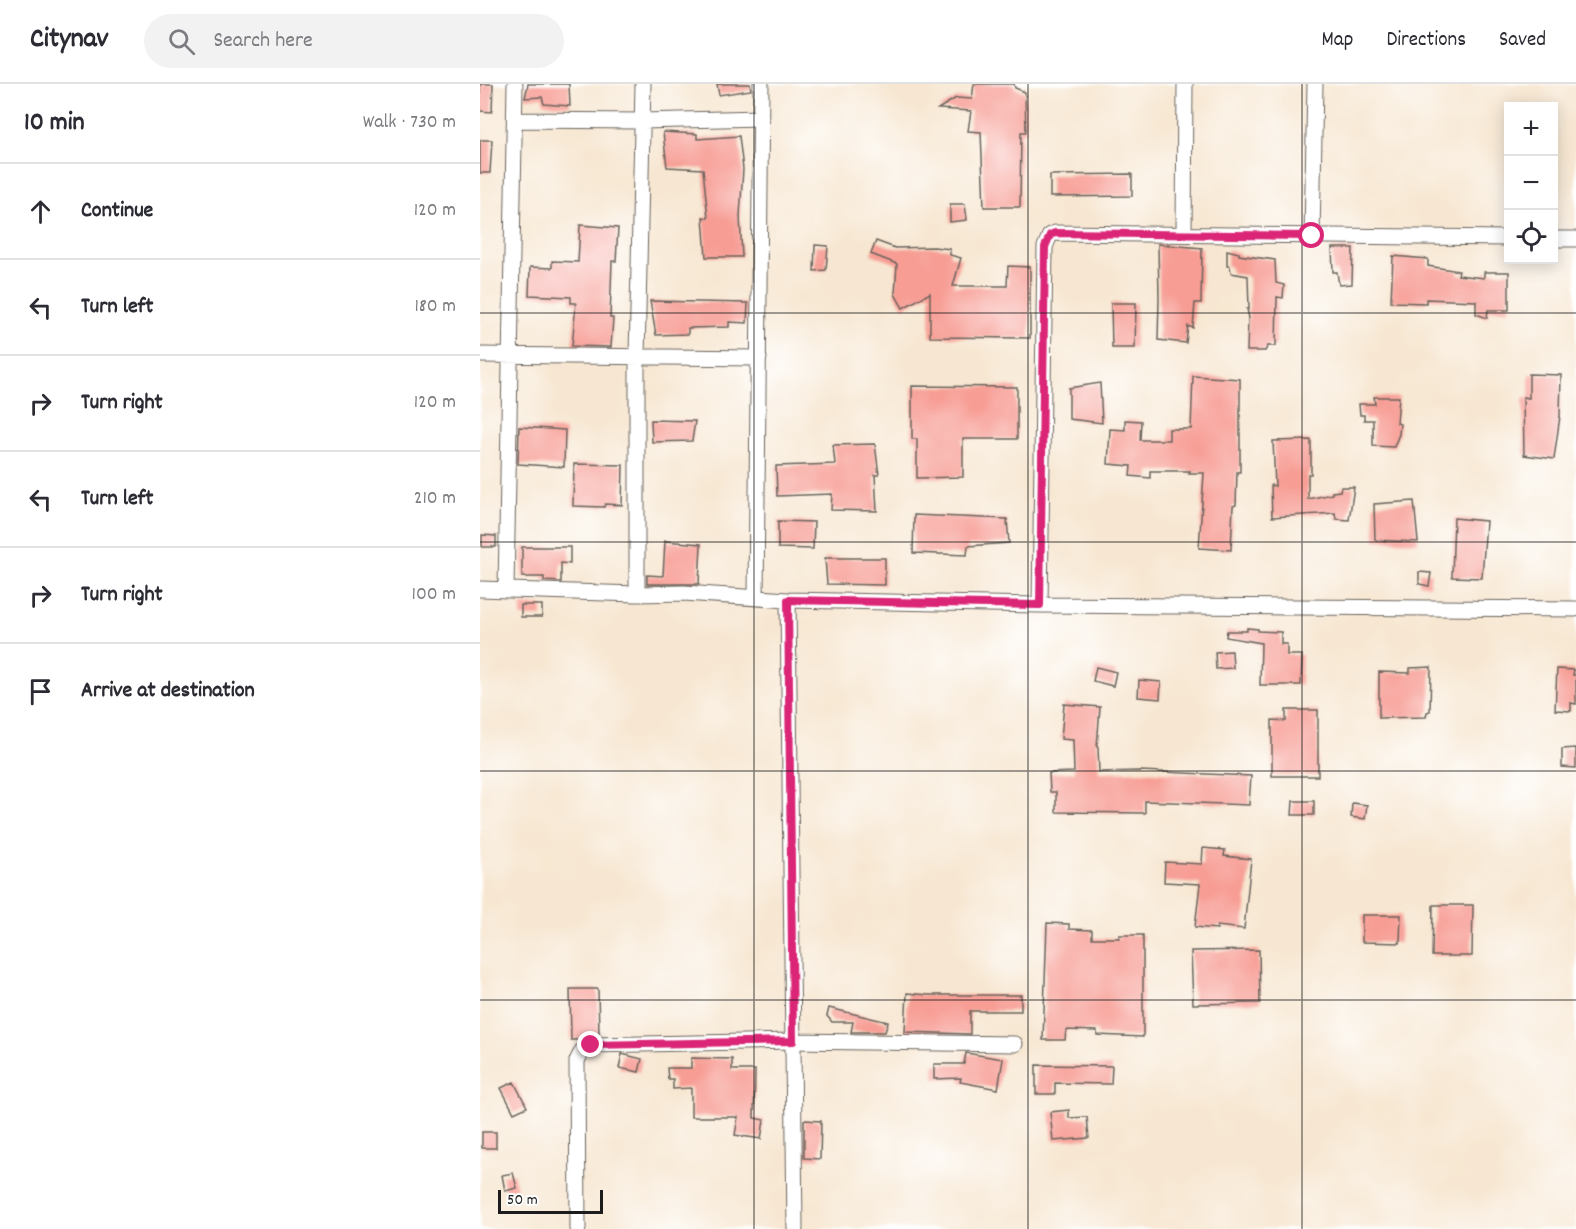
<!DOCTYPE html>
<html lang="en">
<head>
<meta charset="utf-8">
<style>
  body { margin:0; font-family:Dekko,sans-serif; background:#f2f2f3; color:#2b2b33 }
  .controls { position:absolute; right:18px; top:18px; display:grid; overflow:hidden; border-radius:0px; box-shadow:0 3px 15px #0003 }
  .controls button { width:54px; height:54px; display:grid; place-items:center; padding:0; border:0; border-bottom:2px solid #e1e1e2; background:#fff; color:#2b2b33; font:30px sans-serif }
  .scale { position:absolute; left:18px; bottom:15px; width:105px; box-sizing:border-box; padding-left:6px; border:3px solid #1c1c1c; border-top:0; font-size:16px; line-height:21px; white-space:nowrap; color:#1c1c1c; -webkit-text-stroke:4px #fff; paint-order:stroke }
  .stop { position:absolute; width:18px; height:18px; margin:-14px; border:4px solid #db2777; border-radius:50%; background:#fff }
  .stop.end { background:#db2777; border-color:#fff; box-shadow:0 2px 6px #0008 }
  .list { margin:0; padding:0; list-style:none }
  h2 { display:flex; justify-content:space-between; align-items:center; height:78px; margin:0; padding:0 24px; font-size:26px }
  h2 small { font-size:20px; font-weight:400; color:#7c7c81 }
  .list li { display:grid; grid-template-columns:39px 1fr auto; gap:18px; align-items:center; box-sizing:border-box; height:96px; padding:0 24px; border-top:2px solid #e1e1e2 }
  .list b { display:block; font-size:22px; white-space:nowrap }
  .list em { font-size:20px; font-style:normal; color:#7c7c81 }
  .icon { flex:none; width:33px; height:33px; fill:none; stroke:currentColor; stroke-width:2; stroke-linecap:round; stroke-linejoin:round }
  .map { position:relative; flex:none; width:1096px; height:1145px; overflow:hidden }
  header { display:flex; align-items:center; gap:36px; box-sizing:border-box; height:84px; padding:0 30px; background:#fff; border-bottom:2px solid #e1e1e2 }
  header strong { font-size:28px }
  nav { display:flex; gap:33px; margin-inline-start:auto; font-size:21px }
  .search { width:420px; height:54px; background:#f2f2f3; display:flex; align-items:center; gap:15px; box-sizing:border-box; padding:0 21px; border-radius:33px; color:#7c7c81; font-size:22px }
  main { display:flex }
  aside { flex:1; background:#fff }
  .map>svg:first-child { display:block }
</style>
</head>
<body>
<header>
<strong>Citynav</strong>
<div class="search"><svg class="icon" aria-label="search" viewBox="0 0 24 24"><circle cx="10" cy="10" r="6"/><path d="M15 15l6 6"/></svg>Search here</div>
<nav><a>Map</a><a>Directions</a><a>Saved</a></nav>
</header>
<main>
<aside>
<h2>10 min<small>Walk · 730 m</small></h2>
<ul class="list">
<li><svg class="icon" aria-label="ahead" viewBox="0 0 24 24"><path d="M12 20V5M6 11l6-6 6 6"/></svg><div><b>Continue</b></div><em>120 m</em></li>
<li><svg class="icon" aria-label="left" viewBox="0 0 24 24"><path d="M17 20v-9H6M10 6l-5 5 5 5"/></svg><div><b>Turn left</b></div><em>180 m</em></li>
<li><svg class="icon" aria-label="right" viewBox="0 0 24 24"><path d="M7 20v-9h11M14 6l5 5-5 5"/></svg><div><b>Turn right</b></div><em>120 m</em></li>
<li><svg class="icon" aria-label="left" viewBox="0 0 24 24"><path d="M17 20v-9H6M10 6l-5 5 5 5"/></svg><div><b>Turn left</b></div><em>210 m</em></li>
<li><svg class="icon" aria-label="right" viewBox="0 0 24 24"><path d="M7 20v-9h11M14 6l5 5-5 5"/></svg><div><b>Turn right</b></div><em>100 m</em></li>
<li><svg class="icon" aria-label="arrive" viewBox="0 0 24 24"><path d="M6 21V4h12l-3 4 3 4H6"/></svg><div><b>Arrive at destination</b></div></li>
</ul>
</aside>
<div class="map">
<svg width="1096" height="1145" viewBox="0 0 1096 1145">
  <rect width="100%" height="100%" fill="#fff"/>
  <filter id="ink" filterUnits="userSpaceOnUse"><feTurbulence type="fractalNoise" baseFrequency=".0167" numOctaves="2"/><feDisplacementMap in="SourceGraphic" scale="12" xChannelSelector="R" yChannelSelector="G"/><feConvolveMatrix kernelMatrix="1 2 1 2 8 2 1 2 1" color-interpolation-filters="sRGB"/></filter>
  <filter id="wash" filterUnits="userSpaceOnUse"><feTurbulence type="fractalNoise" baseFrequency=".008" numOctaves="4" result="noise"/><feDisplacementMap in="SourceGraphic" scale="24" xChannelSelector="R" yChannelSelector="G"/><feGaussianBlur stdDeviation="1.35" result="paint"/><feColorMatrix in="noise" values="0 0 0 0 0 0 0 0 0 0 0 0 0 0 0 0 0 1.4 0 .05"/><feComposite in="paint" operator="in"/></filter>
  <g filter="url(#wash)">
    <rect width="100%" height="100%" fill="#f7e7d2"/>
    <g id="blocks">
      <!-- building -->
      <path fill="#f79d94" d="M 0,0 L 13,0 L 12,28 L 0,27 Z
        M 48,0 L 89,0 L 90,22 L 64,20 L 62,13 L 45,14 Z
        M 237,0 L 270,0 L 271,6 L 239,11 Z
        M 494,0 L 534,0 L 535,4 L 545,8 L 546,48 L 541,48 L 540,123 L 504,123 L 501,48 L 488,47 L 491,27 L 458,25 L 476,14 L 492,15 Z
        M 183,48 L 217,50 L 217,55 L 259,52 L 263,85 L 260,132 L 262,173 L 226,173 L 223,133 L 228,134 L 223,85 L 187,83 Z
        M 0,56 L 12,56 L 10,89 L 0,89 Z
        M 652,90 L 652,112 L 570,113 L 570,91 Z
        M 470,120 L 485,120 L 487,136 L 470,138 Z
        M 100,141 L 138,144 L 136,177 L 132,177 L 130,234 L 133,234 L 131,263 L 92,262 L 96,219 L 91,219 L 91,213 L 49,211 L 50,183 L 72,184 L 72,177 L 98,178 Z
        M 396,157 L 415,164 L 454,163 L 470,165 L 470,171 L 481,174 L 473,202 L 527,202 L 528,182 L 550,183 L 550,254 L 450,253 L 450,209 L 423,224 L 415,210 L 417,180 L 391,170 Z
        M 678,160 L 722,164 L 721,219 L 715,219 L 713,244 L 708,242 L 706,259 L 678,256 L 679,215 Z
        M 335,161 L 348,162 L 346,186 L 334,187 Z
        M 852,164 L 873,164 L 872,200 L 859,201 L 857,188 L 853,188 Z
        M 747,166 L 759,169 L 759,171 L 795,176 L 796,199 L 804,201 L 803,214 L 797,213 L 796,262 L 788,262 L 785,267 L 767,267 L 768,234 L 769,234 L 767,225 L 769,225 L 768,192 L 751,189 L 750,182 L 747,182 Z
        M 913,172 L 948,175 L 948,182 L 979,187 L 978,191 L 1004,194 L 1004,188 L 1029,188 L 1029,226 L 1008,226 L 1007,234 L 996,230 L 996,217 L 946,215 L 946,219 L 911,218 Z
        M 170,217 L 268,219 L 267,239 L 249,238 L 249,243 L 208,244 L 208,250 L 176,251 Z
        M 631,219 L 656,219 L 655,264 L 632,264 Z
        M 1049,290 L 1081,291 L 1080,332 L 1074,375 L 1044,371 L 1043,313 L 1049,314 Z
        M 713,292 L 760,295 L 760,388 L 757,388 L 756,421 L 753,422 L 751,466 L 719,464 L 724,389 L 709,389 L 710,387 L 670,387 L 670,394 L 650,392 L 651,382 L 628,380 L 630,345 L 645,346 L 645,336 L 661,337 L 660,356 L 689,356 L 689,345 L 711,345 Z
        M 620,299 L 622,339 L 589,335 L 589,304 Z
        M 432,302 L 537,303 L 537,355 L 483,355 L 483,393 L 437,394 L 437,355 L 432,355 Z
        M 894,313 L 919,313 L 917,339 L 920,340 L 919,350 L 914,363 L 893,362 L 893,336 L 884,336 L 884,331 L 880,331 L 879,320 L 895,320 Z
        M 171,336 L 215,337 L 212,357 L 172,358 Z
        M 39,343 L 85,346 L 84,383 L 38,380 Z
        M 831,356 L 831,390 L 828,390 L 828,415 L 852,410 L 852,408 L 860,407 L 861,403 L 874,403 L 869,436 L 856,435 L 855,429 L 792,433 L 791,401 L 795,402 L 793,357 Z
        M 395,360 L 399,391 L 395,391 L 397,427 L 351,426 L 352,410 L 297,412 L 296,382 L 355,380 L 353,361 Z
        M 94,380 L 143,381 L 142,421 L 125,420 L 124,423 L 93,422 Z
        M 934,417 L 938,458 L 895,456 L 894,420 Z
        M 434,431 L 527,435 L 529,459 L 488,462 L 487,471 L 433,469 Z
        M 974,434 L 1006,437 L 1002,494 L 972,493 Z
        M 298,437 L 334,438 L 333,465 L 298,464 Z
        M 2,451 L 16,452 L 16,463 L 2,463 Z
        M 185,457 L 221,460 L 219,500 L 167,500 L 167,491 L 183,492 Z
        M 42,463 L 90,463 L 90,480 L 81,479 L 81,498 L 64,497 L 64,493 L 42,493 Z
        M 345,474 L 405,474 L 405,501 L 347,500 Z
        M 939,488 L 951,489 L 949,502 L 939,500 Z
        M 41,521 L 62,521 L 62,533 L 41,533 Z
        M 767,544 L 778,545 L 778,547 L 801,548 L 801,560 L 807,560 L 807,571 L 822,571 L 821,601 L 780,601 L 781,559 L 746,553 L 747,547 L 767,547 Z
        M 752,567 L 753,584 L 736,585 L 735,568 Z
        M 616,583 L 636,588 L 633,602 L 613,597 Z
        M 951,583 L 950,627 L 947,628 L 946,633 L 899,634 L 899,588 L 930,589 L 930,584 Z
        M 1077,585 L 1094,586 L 1093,591 L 1096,591 L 1096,620 L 1091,619 L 1091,627 L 1075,626 Z
        M 659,596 L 681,598 L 680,615 L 658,613 Z
        M 584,620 L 620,623 L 617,663 L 618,663 L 619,688 L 660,687 L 771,692 L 769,721 L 665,717 L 665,729 L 576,728 L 576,708 L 570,708 L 569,689 L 594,688 L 593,656 L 581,655 Z
        M 806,626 L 838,626 L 838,692 L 792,692 L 792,636 L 806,637 Z
        M 1096,664 L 1096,684 L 1082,683 L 1082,665 Z
        M 813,717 L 834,717 L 834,731 L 812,731 Z
        M 872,719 L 887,721 L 885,735 L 871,733 Z
        M 723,764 L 745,766 L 744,772 L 771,775 L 764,845 L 737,842 L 737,845 L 715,843 L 720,800 L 684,798 L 685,778 L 722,780 Z
        M 953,821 L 993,821 L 992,872 L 952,872 Z
        M 882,831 L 921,831 L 920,859 L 882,858 Z
        M 567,839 L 589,840 L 589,845 L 612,846 L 612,854 L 639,854 L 639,851 L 663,851 L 663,953 L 617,951 L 617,947 L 586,946 L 585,956 L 563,956 Z
        M 779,866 L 780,919 L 713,920 L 711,867 Z
        M 90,905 L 118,905 L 119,951 L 110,951 L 100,956 L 91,956 Z
        M 427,909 L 448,911 L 541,911 L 541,927 L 490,927 L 490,950 L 425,948 Z
        M 349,924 L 408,938 L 405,948 L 371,948 L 373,938 L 352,938 L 347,932 Z
        M 486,969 L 523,975 L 518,1005 L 480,998 L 481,994 L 454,995 L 454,980 L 484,980 Z
        M 142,970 L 162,975 L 159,988 L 139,984 Z
        M 211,974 L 252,975 L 252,986 L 275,986 L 274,1034 L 284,1036 L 281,1055 L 255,1051 L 258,1033 L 211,1033 L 211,1004 L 193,1005 L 193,995 L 188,995 L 187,984 L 211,984 Z
        M 556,981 L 632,982 L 631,1000 L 575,999 L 575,1010 L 556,1010 Z
        M 34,998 L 47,1023 L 34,1029 L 21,1004 Z
        M 589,1026 L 589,1034 L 607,1033 L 609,1054 L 573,1057 L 570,1028 Z
        M 324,1036 L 341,1037 L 340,1075 L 324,1074 Z
        M 2,1048 L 16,1048 L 16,1064 L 2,1064 Z
        M 33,1089 L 37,1104 L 25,1107 L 22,1091 Z"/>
    </g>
  </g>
  <g filter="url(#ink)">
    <use href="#blocks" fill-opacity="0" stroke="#69635c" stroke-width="1.5"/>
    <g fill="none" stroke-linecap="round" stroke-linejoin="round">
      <!-- minor casing -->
      <g stroke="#69635c" stroke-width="17">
        <path id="minor" d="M 35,36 L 162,37 L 281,34
          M 704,150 L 705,0
          M 832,152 L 835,0
          M 1074,155 L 1096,155
          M 0,271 L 279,274
          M 0,505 L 157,510 L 204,509 L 308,516 L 560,521 L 1096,525
          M 26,506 L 35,0
          M 157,510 L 157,273 L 163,0
          M 276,514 L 281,0
          M 308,516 L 315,1145
          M 560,521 L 565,163 L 570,151 L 575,149 L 1028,154
          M 98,1145 L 97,977 L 102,967 L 111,961 L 313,957 L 535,960"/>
      </g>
      <!-- minor -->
      <use href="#minor" stroke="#fff" stroke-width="15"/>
    </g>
  </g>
  <g fill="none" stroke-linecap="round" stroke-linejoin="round" filter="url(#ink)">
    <!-- route -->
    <path stroke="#db2777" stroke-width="8" d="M 111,961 L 313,957 L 308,516 L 560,521 L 565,163 L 570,151 L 575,149 L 832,152"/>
  </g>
  <!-- grid -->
  <path fill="none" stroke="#1c1c1c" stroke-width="1.5" stroke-opacity="0.55" d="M 274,0 L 274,1145M 548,0 L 548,1145M 822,0 L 822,1145M 0,229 L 1096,229M 0,458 L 1096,458M 0,687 L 1096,687M 0,916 L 1096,916"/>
</svg>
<div class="controls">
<button>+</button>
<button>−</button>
<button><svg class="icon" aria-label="locate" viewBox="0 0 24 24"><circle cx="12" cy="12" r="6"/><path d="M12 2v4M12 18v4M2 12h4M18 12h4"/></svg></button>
</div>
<div class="scale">50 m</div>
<div class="stop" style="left:832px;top:152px"></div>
<div class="stop end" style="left:111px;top:961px"></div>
</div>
</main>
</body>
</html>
